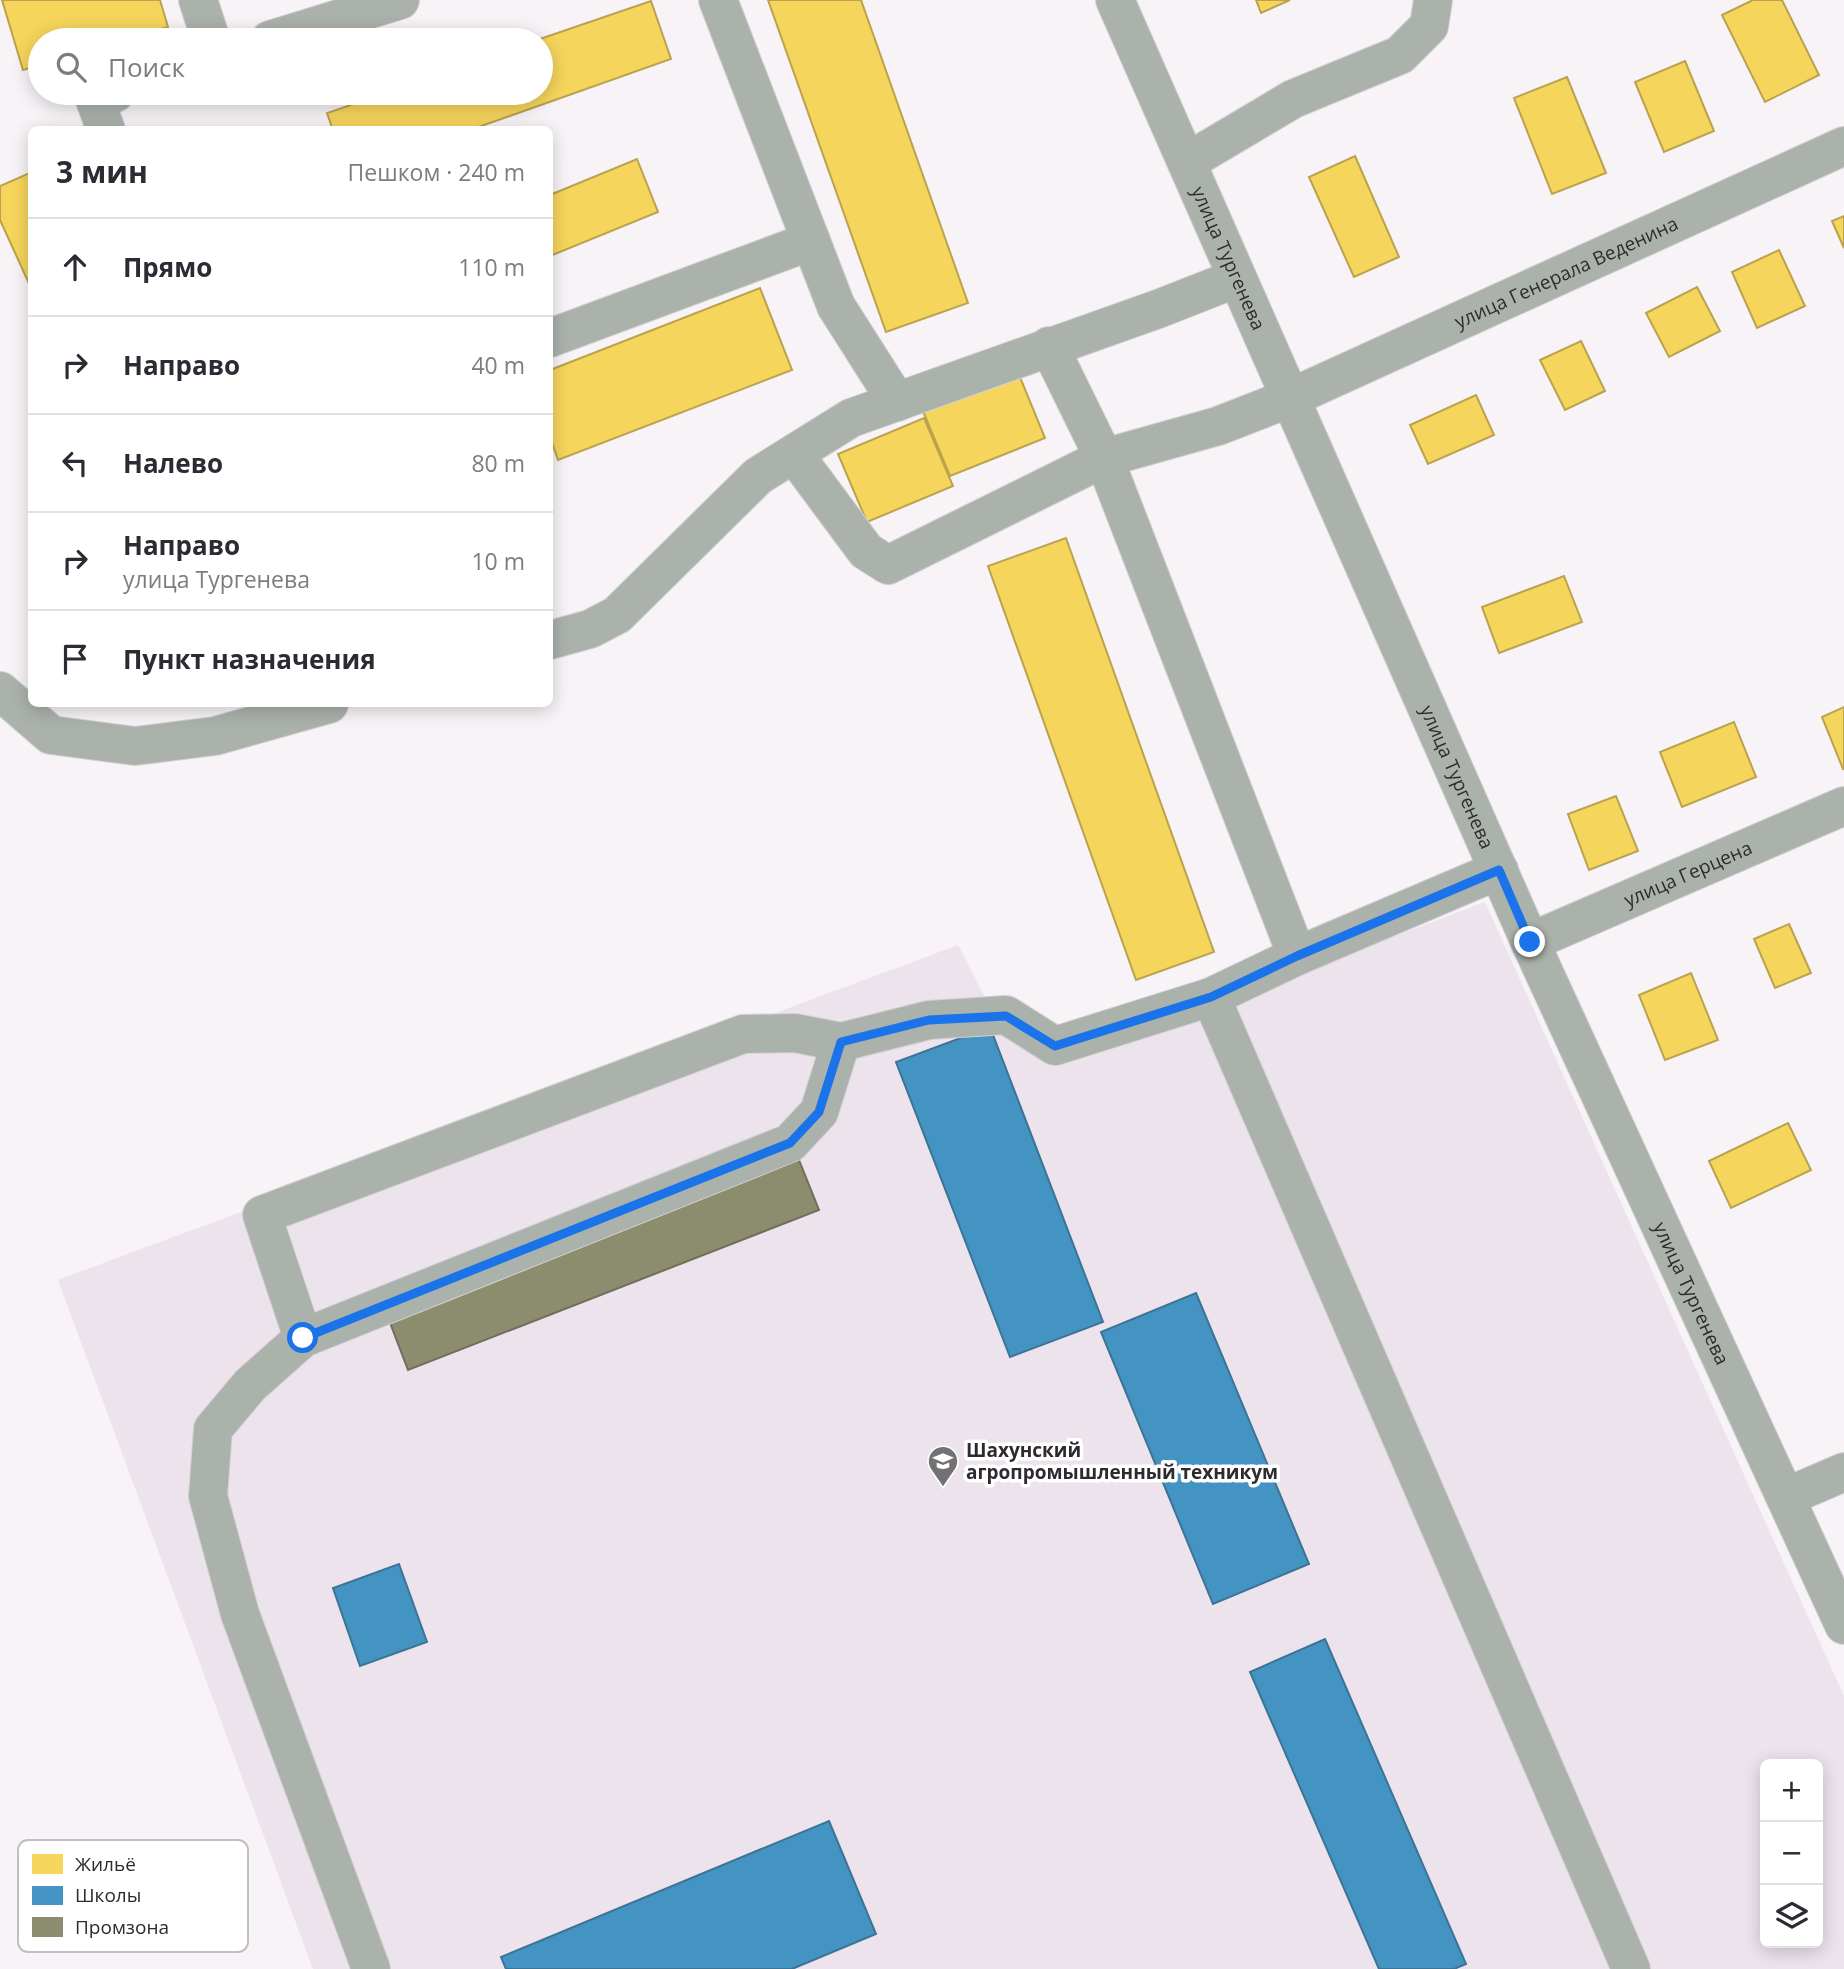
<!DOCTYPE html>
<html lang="ru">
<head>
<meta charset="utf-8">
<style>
  body { margin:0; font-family:"Open Sans",sans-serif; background:#f2f2f3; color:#2b2b33 }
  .controls { position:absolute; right:21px; bottom:21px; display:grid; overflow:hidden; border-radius:10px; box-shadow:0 4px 18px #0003 }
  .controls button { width:63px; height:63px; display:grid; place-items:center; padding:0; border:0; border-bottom:2px solid #e1e1e2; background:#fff; color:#2b2b33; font:35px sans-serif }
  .stop { position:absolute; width:21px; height:21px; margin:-16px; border:5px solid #1a73e8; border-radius:50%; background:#fff }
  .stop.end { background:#1a73e8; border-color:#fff; box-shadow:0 2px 7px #0008 }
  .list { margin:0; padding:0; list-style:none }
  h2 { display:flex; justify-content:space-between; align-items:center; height:91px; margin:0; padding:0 28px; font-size:30px }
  h2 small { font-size:23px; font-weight:400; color:#7c7c81 }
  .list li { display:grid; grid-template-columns:46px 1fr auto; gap:21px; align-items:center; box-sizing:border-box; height:98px; padding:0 28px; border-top:2px solid #e1e1e2 }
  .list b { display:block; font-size:26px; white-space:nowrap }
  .list p { margin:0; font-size:23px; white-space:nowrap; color:#7c7c81 }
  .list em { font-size:23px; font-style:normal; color:#7c7c81 }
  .icon { flex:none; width:38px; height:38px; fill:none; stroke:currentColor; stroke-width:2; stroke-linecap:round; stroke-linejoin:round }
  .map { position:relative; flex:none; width:1844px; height:1969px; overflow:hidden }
  .search { position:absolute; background:#fff; box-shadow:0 4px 18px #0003; left:28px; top:28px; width:525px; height:77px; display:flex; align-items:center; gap:18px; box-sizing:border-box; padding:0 24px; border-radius:38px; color:#7c7c81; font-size:26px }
  .panel { position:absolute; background:#fff; box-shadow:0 4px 18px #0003; left:28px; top:126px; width:525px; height:581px; border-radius:10px }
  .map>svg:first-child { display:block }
</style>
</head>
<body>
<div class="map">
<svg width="1844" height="1969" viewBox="0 0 1844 1969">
  <rect width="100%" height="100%" fill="#f7f3f7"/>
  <!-- built -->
  <path fill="#ece3ec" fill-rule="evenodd" d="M 1485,902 L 1844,1696 L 1844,1969 L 313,1969 L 58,1280 L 958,945 L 999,1025 L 1079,1056 ZM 1765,1764 L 1818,1764 L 1818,1943 L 1765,1943 Z"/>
  <!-- homes -->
  <path fill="#f6d55c" stroke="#baa24e" stroke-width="2" d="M 2,0 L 160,0 L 168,27 L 122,40 L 40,40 L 40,65 L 23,70 Z
    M 768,0 L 861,0 L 968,303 L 886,332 Z
    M 1256,0 L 1290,0 L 1261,13 Z
    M 1753,0 L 1782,0 L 1819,75 L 1765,102 L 1722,15 Z
    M 651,1 L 671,59 L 470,130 L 333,130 L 327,113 L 386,93 L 541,93 L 541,40 L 537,40 Z
    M 1685,61 L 1714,131 L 1664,152 L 1635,82 Z
    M 1567,77 L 1606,173 L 1552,194 L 1514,98 Z
    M 1355,156 L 1399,257 L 1354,277 L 1309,177 Z
    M 637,159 L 658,212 L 550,256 L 550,195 Z
    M 32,172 L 32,290 L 0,220 L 0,186 Z
    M 1844,216 L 1844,248 L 1832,221 Z
    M 1779,250 L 1805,306 L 1757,328 L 1732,272 Z
    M 1697,287 L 1720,331 L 1669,357 L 1646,313 Z
    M 760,288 L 792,370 L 558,460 L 550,437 L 550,370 Z
    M 1581,341 L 1605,391 L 1565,410 L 1540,360 Z
    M 1015,365 L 1045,438 L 950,476 L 920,404 Z
    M 1476,395 L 1494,435 L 1428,464 L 1410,425 Z
    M 924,418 L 953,486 L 867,522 L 838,454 Z
    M 1066,538 L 1214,952 L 1136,980 L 988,566 Z
    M 1564,576 L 1582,622 L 1499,653 L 1482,607 Z
    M 1844,707 L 1844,768 L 1843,769 L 1822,717 Z
    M 1734,722 L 1756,777 L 1682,807 L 1660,752 Z
    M 1616,796 L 1638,851 L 1589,870 L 1568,814 Z
    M 1789,924 L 1811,973 L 1775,988 L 1754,939 Z
    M 1691,973 L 1718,1040 L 1665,1060 L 1639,995 Z
    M 1788,1123 L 1811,1170 L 1731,1208 L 1709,1161 Z"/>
  <!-- schools -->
  <path fill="#4393c3" stroke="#3d7496" stroke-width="2" d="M 990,1027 L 1103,1322 L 1010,1357 L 896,1062 Z
    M 1196,1293 L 1309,1564 L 1213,1604 L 1101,1332 Z
    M 399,1564 L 427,1642 L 360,1666 L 333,1588 Z
    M 1325,1639 L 1466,1964 L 1454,1969 L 1379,1969 L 1250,1672 Z
    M 829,1821 L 876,1934 L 792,1969 L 506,1969 L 501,1957 Z"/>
  <!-- industry -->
  <path fill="#8c8c6e" stroke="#706f5b" stroke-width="2" d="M 799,1160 L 819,1210 L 408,1370 L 389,1320 Z"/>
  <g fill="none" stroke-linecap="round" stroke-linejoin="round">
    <!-- minor casing -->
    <g stroke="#d2d0d2" stroke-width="40">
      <g id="minor">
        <path d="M 198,0 L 211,40"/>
        <path d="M 718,0 L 836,306 L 897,402"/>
        <path id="s1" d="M 1115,0 L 1530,942 L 1844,1625"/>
        <path d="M 270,40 L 400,0"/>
        <path d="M 106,130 L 95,100 L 115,93"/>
        <path d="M 1187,162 L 1293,99 L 1400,55 L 1429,26 L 1433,0"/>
        <path d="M 550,338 L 811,241"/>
        <path d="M 1049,346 L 1104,458 L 1297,956"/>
        <path id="s2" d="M 794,454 L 866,551 L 888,565 L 1104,458 L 1218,426 L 1290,398 L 1844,146"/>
        <path d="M 550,640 L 590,629 L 617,615 L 758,476 L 851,418 L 1158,309 L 1237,278"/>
        <path d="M 0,691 L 51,735 L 135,746 L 215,736 L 329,704"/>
        <path id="s3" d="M 1530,942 L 1844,806"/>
        <path d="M 1211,997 L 1631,1969"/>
        <path d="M 303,1338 L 262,1215 L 743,1034 L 795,1033 L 841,1042"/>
        <path d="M 1786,1497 L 1844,1472"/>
        <path d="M 371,1969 L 240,1614 L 208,1496 L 213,1429 L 250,1385 L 303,1338 L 790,1143 L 819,1112 L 841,1042 L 929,1020 L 1006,1015 L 1055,1046 L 1211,997 L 1297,956 L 1499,870"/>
      </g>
    </g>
    <!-- minor -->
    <use href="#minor" stroke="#abb2ac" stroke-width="38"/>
  </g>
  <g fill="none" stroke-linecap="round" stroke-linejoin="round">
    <!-- route -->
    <path stroke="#1a73e8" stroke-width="9" d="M 303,1338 L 790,1143 L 819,1112 L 841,1042 L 929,1020 L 1006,1016 L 1055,1046 L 1211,997 L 1297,956 L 1499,870 L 1530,942"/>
  </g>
  <!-- icons -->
  <defs>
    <g id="university-pin" transform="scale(1.575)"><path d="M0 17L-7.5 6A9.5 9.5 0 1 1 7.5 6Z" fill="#747174" stroke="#fff"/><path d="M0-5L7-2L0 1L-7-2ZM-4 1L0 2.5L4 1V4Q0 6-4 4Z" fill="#fff"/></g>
  </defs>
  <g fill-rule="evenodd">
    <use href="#university-pin" x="943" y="1461"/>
  </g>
  <g text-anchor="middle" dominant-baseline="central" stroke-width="7" stroke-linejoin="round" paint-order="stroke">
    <!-- street labels -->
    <g font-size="19" fill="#2e2b2e" stroke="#fff">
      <text stroke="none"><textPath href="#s1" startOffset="282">улица Тургенева</textPath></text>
      <text stroke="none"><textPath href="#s2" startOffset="887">улица Генерала Веденина</textPath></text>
      <text stroke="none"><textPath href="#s1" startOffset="849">улица Тургенева</textPath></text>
      <text stroke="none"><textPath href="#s3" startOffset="172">улица Герцена</textPath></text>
      <text stroke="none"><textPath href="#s1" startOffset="1416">улица Тургенева</textPath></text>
    </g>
    <!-- poi labels -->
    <g font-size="19" font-weight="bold" fill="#2e2b2e" stroke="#fff" text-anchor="start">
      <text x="966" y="1450">Шахунский<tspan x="966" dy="22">агропромышленный техникум</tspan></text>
    </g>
  </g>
  <!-- legend -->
  <rect x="18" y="1840" width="230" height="112" rx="10" fill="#fff" stroke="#c0bfc0" stroke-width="2"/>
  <rect x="32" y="1854" width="31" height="20" fill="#f6d55c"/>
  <rect x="32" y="1886" width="31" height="19" fill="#4393c3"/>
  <rect x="32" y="1917" width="31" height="20" fill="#8c8c6e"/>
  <g font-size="19" fill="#2e2b2e">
    <text x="75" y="1871">Жильё</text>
    <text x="75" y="1902">Школы</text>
    <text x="75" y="1934">Промзона</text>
  </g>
</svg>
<div class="controls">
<button>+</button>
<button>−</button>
<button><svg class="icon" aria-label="layers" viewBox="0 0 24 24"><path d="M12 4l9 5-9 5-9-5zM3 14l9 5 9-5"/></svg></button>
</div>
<div class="stop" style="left:303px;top:1338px"></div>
<div class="stop end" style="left:1530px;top:942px"></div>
<div class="search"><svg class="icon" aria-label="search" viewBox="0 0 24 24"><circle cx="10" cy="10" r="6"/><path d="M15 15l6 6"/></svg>Поиск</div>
<section class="panel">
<h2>3 мин<small>Пешком · 240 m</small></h2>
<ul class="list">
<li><svg class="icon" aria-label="ahead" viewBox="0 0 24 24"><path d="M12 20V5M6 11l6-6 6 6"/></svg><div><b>Прямо</b></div><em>110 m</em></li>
<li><svg class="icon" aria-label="right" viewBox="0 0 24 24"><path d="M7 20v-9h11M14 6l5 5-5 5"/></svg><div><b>Направо</b></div><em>40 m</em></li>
<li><svg class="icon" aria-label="left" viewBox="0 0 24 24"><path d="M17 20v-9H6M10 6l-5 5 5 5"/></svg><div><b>Налево</b></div><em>80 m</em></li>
<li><svg class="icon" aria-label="right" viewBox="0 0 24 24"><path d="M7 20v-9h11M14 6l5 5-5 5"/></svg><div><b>Направо</b><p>улица Тургенева</p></div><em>10 m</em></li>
<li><svg class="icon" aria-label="arrive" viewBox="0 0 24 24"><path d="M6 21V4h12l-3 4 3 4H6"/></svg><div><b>Пункт назначения</b></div></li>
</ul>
</section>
</div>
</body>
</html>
